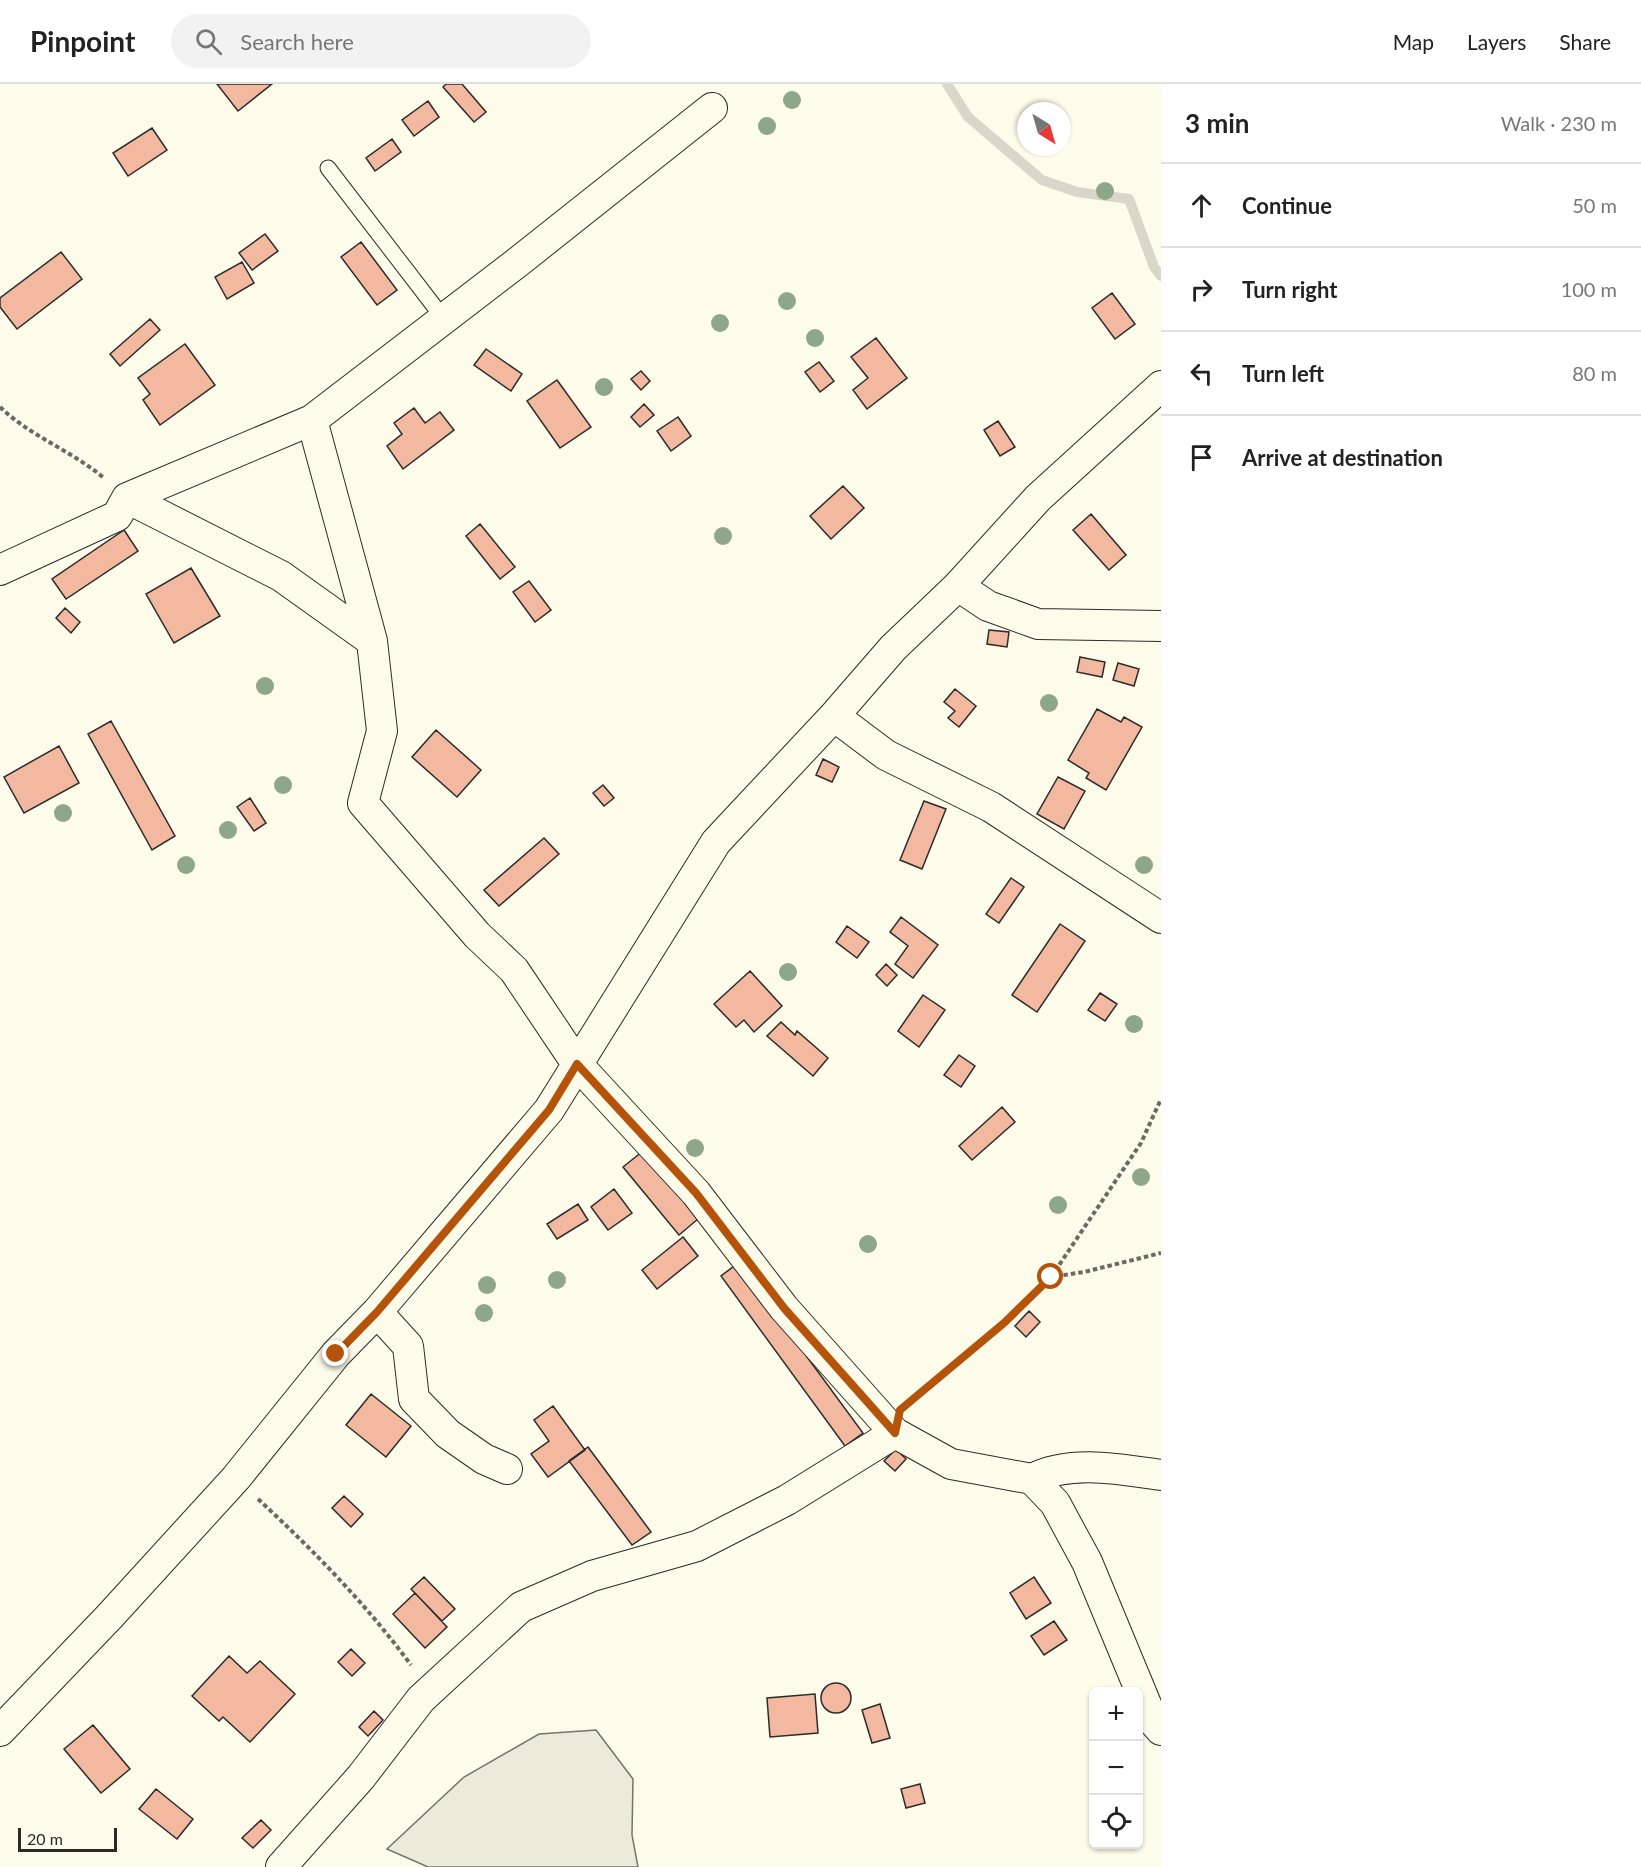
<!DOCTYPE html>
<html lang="en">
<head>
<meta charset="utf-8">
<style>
  body { margin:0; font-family:Lato,sans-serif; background:#f2f2f2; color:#222 }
  .controls { position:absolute; right:18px; bottom:18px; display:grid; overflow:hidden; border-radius:9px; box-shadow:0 2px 4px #0004 }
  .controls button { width:54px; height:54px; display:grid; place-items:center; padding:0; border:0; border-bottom:2px solid #e0e0e0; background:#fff; color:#222; font:30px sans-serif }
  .compass { position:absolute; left:1017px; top:18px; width:54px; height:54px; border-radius:50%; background:#fff; box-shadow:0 2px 4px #0004; rotate:143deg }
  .scale { position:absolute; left:18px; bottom:15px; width:99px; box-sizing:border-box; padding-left:6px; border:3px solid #2b2b2b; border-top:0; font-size:16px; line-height:21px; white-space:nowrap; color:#2b2b2b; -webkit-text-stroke:4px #fdfbea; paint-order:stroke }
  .stop { position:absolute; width:18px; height:18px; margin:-14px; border:4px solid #b45309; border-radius:50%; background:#fff }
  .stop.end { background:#b45309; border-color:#fff; box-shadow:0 2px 6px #0008 }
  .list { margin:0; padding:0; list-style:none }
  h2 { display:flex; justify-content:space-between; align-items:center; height:78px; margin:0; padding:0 24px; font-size:26px }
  h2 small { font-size:20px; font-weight:400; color:#767676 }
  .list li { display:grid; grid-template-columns:39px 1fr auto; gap:18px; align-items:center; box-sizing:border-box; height:84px; padding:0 24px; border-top:2px solid #e0e0e0 }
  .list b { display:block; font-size:22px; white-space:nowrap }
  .list em { font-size:20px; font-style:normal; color:#767676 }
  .icon { flex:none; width:33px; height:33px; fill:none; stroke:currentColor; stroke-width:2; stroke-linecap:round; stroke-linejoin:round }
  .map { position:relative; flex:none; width:1161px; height:1783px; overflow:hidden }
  header { display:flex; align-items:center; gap:36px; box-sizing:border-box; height:84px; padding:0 30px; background:#fff; border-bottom:2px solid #e0e0e0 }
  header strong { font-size:28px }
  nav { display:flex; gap:33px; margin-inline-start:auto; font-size:21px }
  .search { width:420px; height:54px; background:#f2f2f2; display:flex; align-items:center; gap:15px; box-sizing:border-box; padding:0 21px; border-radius:33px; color:#767676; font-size:22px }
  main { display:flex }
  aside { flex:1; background:#fff }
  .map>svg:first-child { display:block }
</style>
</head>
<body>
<header>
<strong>Pinpoint</strong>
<div class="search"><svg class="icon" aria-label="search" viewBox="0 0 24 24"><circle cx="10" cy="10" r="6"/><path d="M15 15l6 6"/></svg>Search here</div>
<nav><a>Map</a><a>Layers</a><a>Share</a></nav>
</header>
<main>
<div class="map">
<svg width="1161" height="1783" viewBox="0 0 1161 1783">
  <rect width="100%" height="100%" fill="#fdfbea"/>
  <!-- green -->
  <path fill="#ecebdb" stroke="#74746e" stroke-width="1.5" d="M 596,1646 L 633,1695 L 632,1751 L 638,1783 L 428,1783 L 387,1765 L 464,1693 L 539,1650 Z"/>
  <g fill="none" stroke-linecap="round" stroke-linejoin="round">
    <!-- stream -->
    <path stroke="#d8d7c9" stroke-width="10" d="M 947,0 L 968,33 L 1042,96 L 1077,108 L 1129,115 L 1154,183 L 1161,192"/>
  </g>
  <!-- building -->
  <path fill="#f2b8a0" stroke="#2b2b2b" stroke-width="1.5" d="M 217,0 L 272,0 L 238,27 Z
    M 446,0 L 462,0 L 486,28 L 474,38 L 443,3 Z
    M 428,17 L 439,33 L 414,52 L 402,36 Z
    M 152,44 L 167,66 L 128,92 L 113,69 Z
    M 392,55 L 401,68 L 375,87 L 366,74 Z
    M 265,150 L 278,167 L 252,186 L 239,169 Z
    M 361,158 L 397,206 L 377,221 L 341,173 Z
    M 61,168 L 82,195 L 17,245 L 0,223 L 0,214 Z
    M 242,178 L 254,199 L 227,215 L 215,193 Z
    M 1112,209 L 1135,240 L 1115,255 L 1092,224 Z
    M 150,235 L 160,246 L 120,282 L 110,270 Z
    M 876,254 L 907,294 L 867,325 L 853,306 L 868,294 L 851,273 Z
    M 185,260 L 215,301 L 160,341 L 143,316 L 150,310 L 138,294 Z
    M 486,265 L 522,290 L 511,307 L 474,281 Z
    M 819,278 L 834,297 L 820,308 L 805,288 Z
    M 641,287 L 650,297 L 641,306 L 631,295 Z
    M 557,296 L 591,343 L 560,364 L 527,317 Z
    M 644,320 L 654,331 L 640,343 L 631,333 Z
    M 414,324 L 425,339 L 440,328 L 454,346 L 403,385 L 387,362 L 402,350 L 394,339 Z
    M 678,333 L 691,352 L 671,367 L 657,347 Z
    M 998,337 L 1015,363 L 1000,372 L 984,346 Z
    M 843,402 L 864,424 L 831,455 L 810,432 Z
    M 1091,430 L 1126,471 L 1109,486 L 1073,446 Z
    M 480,440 L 515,483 L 500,495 L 466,452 Z
    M 124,446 L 138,467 L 66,515 L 52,495 Z
    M 191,484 L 220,532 L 174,559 L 146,510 Z
    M 529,497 L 551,526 L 535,538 L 513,508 Z
    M 65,524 L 80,538 L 71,549 L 56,534 Z
    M 989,546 L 1009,548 L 1007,563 L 987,560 Z
    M 1080,573 L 1105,578 L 1102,593 L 1077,588 Z
    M 1118,579 L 1139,585 L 1134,602 L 1113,596 Z
    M 955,605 L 976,622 L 959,643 L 948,634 L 955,627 L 944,618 Z
    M 1097,625 L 1121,638 L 1124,633 L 1142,643 L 1106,706 L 1086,694 L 1089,689 L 1068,676 Z
    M 111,637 L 175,752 L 152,766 L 88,650 Z
    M 436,646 L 481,686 L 457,713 L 412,673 Z
    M 59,662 L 79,699 L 24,729 L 4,693 Z
    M 823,675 L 839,683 L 832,698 L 816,691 Z
    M 1058,693 L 1085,707 L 1064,745 L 1037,730 Z
    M 603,701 L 614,714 L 604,722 L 593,709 Z
    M 250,714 L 266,739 L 254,747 L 237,723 Z
    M 924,717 L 946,725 L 922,785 L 900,776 Z
    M 544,754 L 559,770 L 499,822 L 484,806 Z
    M 1011,794 L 1024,803 L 999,839 L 986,830 Z
    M 901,833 L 938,861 L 913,894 L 895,880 L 908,862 L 890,848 Z
    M 1060,840 L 1085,857 L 1037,928 L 1012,911 Z
    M 847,842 L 869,858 L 857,874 L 836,858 Z
    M 886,880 L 897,891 L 887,902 L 876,891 Z
    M 750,887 L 782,922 L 754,948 L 744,936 L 736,943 L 714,920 Z
    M 1100,909 L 1117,920 L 1105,937 L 1088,926 Z
    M 923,911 L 945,926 L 919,963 L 898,947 Z
    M 781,938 L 795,951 L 797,947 L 828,974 L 813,992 L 767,952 Z
    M 959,971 L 975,982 L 961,1003 L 944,991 Z
    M 1002,1023 L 1015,1038 L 972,1076 L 959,1062 Z
    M 643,1067 L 698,1135 L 679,1151 L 623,1083 Z
    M 614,1105 L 632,1129 L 608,1146 L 591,1123 Z
    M 578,1120 L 588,1136 L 557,1155 L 547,1140 Z
    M 683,1153 L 698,1172 L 657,1205 L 642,1186 Z
    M 738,1179 L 863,1349 L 845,1362 L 721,1192 Z
    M 1029,1227 L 1040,1238 L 1026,1253 L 1015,1242 Z
    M 371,1310 L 411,1342 L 386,1373 L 346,1341 Z
    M 553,1322 L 585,1366 L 548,1393 L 531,1370 L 549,1357 L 534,1336 Z
    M 588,1363 L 651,1448 L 632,1461 L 569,1377 Z
    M 896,1365 L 906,1375 L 895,1387 L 884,1377 Z
    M 344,1412 L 363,1430 L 351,1443 L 332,1424 Z
    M 424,1493 L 455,1525 L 442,1537 L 411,1505 Z
    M 1034,1493 L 1051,1519 L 1026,1535 L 1010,1509 Z
    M 415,1509 L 447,1543 L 425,1564 L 393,1530 Z
    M 1054,1537 L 1067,1556 L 1044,1571 L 1031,1552 Z
    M 351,1565 L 365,1579 L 352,1592 L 338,1578 Z
    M 229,1572 L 247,1589 L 260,1577 L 295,1610 L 250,1658 L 223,1633 L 219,1637 L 192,1612 Z
    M821 1614a15 15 0 1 1 30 0a15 15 0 1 1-30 0Z
    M 815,1610 L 818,1649 L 770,1653 L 767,1614 Z
    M 880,1620 L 890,1654 L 872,1659 L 862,1626 Z
    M 374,1627 L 383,1636 L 368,1652 L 359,1643 Z
    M 93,1641 L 130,1685 L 101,1709 L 64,1665 Z
    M 920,1700 L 925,1719 L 906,1724 L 901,1705 Z
    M 156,1705 L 193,1735 L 177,1755 L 139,1725 Z
    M 261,1736 L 271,1746 L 253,1764 L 242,1754 Z"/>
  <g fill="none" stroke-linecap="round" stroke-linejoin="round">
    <!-- service casing -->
    <g stroke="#2b2b2b" stroke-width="17">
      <path id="service" d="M 328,84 L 444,235"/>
    </g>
    <!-- minor casing -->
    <g stroke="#2b2b2b" stroke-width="32">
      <path id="minor" d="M 312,336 L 372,557 L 382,647 L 363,719 L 477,851 L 514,886 L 577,980 L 696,1109 L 784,1224 L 895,1349 L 951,1380 L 1032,1395 L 1055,1419 L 1087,1478 L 1153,1637 L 1161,1646
        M 127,414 L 312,336 L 518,178 L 712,24
        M 0,486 L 117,432 L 127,414 L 281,492 L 372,557
        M 958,502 L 988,522 L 1038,540 L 1161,542
        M 834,632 L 886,671 L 991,723 L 1161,834
        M 377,1228 L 408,1262 L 414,1315 L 448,1350 L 484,1375 L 507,1385
        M 1032,1395 C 1070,1375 1120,1385 1161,1391
        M 0,1647 L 110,1532 L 236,1394 L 336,1270 L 377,1228 L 549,1026 L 716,758 L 834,632 L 893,564 L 958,502 L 1038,414 L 1161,302
        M 281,1783 L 361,1693 L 421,1615 L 521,1523 L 592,1492 L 697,1462 L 787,1416 L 895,1349"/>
    </g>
    <!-- path -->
    <path stroke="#6a6964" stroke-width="4" stroke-dasharray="4.5 3" stroke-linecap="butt" d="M 0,323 C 30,352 72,367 104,394
      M 1051,1193 L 1141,1059 L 1161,1015
      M 909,1319 L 1004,1239 L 1051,1193 L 1084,1188 L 1161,1169
      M 258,1415 C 314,1467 366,1520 411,1581"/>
    <!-- service -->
    <use href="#service" stroke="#fdfbea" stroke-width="15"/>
    <!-- minor -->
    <use href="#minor" stroke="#fdfbea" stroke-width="30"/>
  </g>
  <!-- trees -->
  <g fill="#8ea78a">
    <circle cx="792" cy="16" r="9"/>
    <circle cx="767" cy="42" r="9"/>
    <circle cx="1105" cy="107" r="9"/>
    <circle cx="787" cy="217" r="9"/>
    <circle cx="720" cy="239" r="9"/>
    <circle cx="815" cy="254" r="9"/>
    <circle cx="604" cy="303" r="9"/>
    <circle cx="723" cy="452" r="9"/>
    <circle cx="265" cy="602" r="9"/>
    <circle cx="1049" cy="619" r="9"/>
    <circle cx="283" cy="701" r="9"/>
    <circle cx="63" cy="729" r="9"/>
    <circle cx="228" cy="746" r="9"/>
    <circle cx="186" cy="781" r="9"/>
    <circle cx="1144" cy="781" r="9"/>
    <circle cx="788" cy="888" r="9"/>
    <circle cx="1134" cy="940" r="9"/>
    <circle cx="695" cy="1064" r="9"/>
    <circle cx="1141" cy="1093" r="9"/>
    <circle cx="1058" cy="1121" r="9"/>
    <circle cx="868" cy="1160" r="9"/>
    <circle cx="557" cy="1196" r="9"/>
    <circle cx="487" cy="1201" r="9"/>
    <circle cx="484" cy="1229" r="9"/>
  </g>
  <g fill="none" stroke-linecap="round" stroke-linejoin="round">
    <!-- route -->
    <path stroke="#b45309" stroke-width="8" d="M 336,1270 L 377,1228 L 549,1026 L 577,980 L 696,1109 L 784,1224 L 895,1349 L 900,1326 L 1004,1239 L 1051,1193"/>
  </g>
</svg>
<div class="controls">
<button>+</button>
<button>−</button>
<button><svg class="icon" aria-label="locate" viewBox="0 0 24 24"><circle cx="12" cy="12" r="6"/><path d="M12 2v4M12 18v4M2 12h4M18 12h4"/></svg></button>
</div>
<svg class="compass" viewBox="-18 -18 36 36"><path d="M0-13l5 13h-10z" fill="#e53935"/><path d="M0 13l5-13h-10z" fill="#767676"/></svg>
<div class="scale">20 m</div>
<div class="stop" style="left:1051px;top:1193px"></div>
<div class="stop end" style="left:336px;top:1270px"></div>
</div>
<aside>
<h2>3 min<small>Walk · 230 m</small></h2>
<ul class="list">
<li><svg class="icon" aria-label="ahead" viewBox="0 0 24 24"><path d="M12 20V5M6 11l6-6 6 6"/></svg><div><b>Continue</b></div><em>50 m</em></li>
<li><svg class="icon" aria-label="right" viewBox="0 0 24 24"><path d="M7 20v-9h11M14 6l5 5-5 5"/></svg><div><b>Turn right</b></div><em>100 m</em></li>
<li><svg class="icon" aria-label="left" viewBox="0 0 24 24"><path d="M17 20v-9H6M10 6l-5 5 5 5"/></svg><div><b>Turn left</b></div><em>80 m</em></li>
<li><svg class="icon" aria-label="arrive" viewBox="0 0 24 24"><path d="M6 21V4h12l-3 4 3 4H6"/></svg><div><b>Arrive at destination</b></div></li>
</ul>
</aside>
</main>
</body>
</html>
